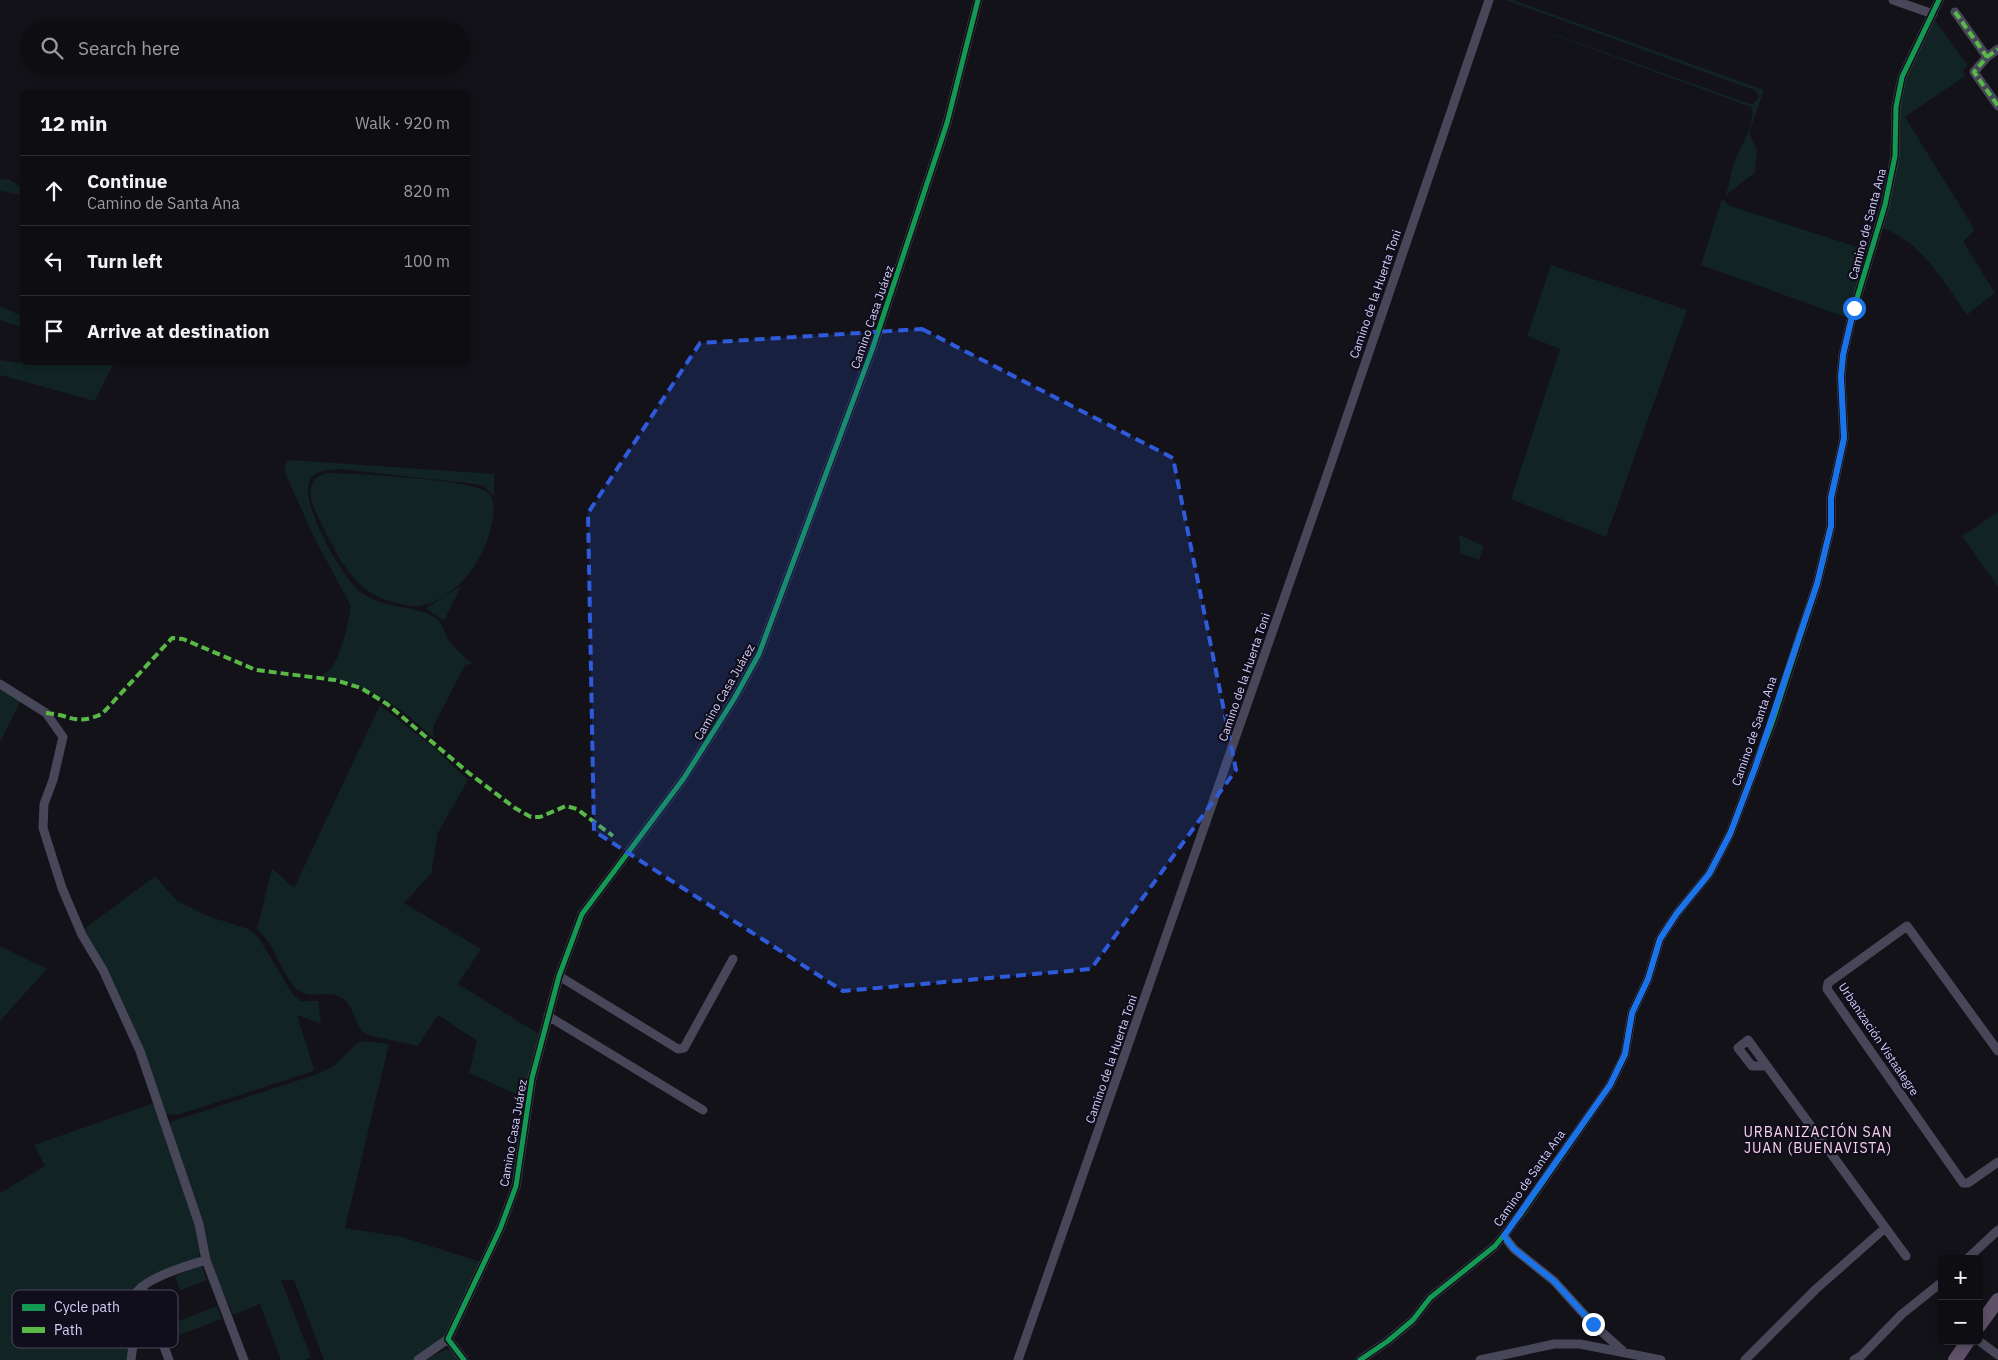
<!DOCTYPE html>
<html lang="en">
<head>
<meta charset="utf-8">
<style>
  body { margin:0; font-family:"IBM Plex Sans",sans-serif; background:#17171b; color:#f1f3f6 }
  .controls { position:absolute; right:15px; bottom:15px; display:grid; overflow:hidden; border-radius:8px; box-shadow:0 2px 8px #0003 }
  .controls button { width:45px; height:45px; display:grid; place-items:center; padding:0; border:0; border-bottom:1px solid #2e2e32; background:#0e0e12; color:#f1f3f6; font:25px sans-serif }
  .stop { position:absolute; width:15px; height:15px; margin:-11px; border:4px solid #1a73e8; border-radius:50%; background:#fff }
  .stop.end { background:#1a73e8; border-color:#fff; box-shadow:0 1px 5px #0008 }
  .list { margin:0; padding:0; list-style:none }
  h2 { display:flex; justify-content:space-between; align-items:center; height:65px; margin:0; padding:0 20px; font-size:21px }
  h2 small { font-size:16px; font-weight:400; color:#9b9c9f }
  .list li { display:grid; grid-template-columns:32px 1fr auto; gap:15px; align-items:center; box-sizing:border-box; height:70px; padding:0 20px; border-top:1px solid #2e2e32 }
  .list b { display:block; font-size:19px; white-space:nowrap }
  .list p { margin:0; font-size:16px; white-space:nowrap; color:#9b9c9f }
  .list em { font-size:16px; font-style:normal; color:#9b9c9f }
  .icon { flex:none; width:28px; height:28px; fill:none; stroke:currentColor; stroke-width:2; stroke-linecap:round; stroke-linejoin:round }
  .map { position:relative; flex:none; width:1998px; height:1360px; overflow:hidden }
  .search { position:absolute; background:#0e0e12; box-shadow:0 2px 8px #0003; left:20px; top:20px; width:450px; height:55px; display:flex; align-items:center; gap:12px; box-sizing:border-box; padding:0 18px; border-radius:28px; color:#9b9c9f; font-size:19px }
  .panel { position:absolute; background:#0e0e12; box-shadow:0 2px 8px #0003; left:20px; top:90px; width:450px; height:275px; border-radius:8px }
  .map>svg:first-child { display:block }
</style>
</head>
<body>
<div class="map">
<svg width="1998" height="1360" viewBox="0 0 1998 1360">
  <rect width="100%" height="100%" fill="#121218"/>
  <!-- green -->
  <path fill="#122323" d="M 1506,0 L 1513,0 L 1764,90 L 1749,133 L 1757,150 L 1755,172 L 1725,196 C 1730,185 1730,176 1733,166 C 1737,152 1758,121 1751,107 L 1497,14 L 1747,103 L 1753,104 L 1758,99 L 1759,95 L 1754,90 Z
    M 1934,19 L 1968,66 L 1963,70 L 1965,76 L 1905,117 L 1975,230 L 1963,241 L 1995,293 L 1967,315 C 1943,281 1923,244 1883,228 L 1897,165 L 1900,146 L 1898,113 L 1905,80 Z
    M 9,179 L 22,188 L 22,195 L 0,191 L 0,180 Z
    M 1722,199 L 1730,206 L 1867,250 L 1848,318 L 1701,265 Z
    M 1551,265 L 1687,310 L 1606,537 L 1511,499 L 1560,349 L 1527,336 Z
    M 0,306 L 22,316 L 22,327 L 0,320 Z
    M 22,354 L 22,362 L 114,363 L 95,401 L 0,375 L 0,360 L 20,363 Z
    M 291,460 L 494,474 L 494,496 L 484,486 L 475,484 L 341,469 C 331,470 316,469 310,480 C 298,501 343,580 362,593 C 385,610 419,605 437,619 C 443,624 444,633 448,639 C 456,650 467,659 478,668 L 471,664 L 465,665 L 434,725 L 433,731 L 435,739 C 399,706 370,685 321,676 C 324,674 329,671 331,669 C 339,659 352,616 350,604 L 316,541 L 285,473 C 284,466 285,462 291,460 Z
    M 330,473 C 357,474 470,479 487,492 C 495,498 494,508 493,516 C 489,554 459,600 418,606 C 411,607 403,604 396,603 C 356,594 340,561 323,527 C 318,516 308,501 311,488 C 313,478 321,474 330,473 Z
    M 1998,512 L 1998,587 L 1962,536 Z
    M 1459,535 L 1484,546 L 1479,560 L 1460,553 Z
    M 461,586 L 444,621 L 426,608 Z
    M 0,690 L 21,701 L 0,742 Z
    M 380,705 L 432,746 L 468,780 L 438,833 L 431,874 L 404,903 L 481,949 L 458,984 L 539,1034 L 525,1092 L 518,1095 L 469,1073 L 477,1041 L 438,1015 L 418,1046 L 367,1035 C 354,1027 355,1006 342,998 C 327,988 308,1002 295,987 C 279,970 276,945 257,929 L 272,868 L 294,888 Z
    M 155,876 L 176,900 L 205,915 L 248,929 L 259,938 L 293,995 L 301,1001 L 318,1001 L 321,1024 L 297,1015 L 314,1069 L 311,1072 L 177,1115 L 166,1114 L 129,1015 L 84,929 Z
    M 0,946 L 47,969 L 0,1021 Z
    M 366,1041 L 389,1044 L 345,1228 L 402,1237 L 481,1262 L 446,1334 L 434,1346 L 413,1360 L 324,1360 L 294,1280 L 281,1280 L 311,1357 L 304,1360 L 281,1360 L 260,1304 L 233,1315 L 208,1257 L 210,1255 L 207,1241 L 169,1125 L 173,1121 L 318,1074 L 335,1065 L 357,1043 Z
    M 154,1103 L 197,1228 L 202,1248 L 197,1260 L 133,1293 L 127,1360 L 0,1360 L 0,1193 L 45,1166 L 34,1145 Z
    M 201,1265 L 207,1280 L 180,1291 L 175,1276 Z
    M 217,1306 L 222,1319 L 168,1339 L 163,1327 Z
    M 446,1349 L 451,1350 L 460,1360 L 426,1360 Z"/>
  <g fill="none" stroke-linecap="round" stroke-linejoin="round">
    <!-- minor -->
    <path stroke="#484759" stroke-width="9" d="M 1893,0 L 1933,14
      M 1955,12 L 1987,57 L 1974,72 L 1998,106
      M 1987,57 L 1998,49
      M 0,684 L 46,713 L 63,737 L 53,780 L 44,804 L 43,828 L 62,888 L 82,935 L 103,970 L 140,1051 L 199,1224 L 206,1260 L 244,1360
      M 559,976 L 678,1049 L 684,1048 L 733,959
      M 548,1016 L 703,1110
      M 1998,1051 L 1907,926 L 1828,983 L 1827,989 L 1963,1183 L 1968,1183 L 1998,1162
      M 1767,1066 L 1752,1066 L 1738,1048 L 1748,1040 L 1767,1066 L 1906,1256
      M 1504,1236 L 1514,1249 L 1554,1281 L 1593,1324 L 1623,1351
      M 1967,1259 L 1998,1230
      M 142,1287 L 169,1360
      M 1979,1341 L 1998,1355
      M 131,1360 C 132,1351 134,1342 134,1333 C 135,1321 130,1309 134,1297 C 140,1279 189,1265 206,1260
      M 418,1360 L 448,1339
      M 464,1360 L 448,1339 L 500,1229 L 516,1186 L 532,1078 L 559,976 L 582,914 L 684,778 L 734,699 L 759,654 L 872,350 L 947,123 L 978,0
      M 1018,1360 L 1324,484 L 1489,0
      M 1360,1360 L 1388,1341 L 1413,1320 L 1430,1298 L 1495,1246 L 1520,1215 L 1610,1085 L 1625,1055 L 1632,1013 L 1648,979 L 1660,939 L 1677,913 L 1709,874 L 1730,834 L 1772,723 L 1817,584 L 1831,526 L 1831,498 L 1844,438 L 1841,377 L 1843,355 L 1854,308 L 1885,205 L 1895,156 L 1896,107 L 1902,77 L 1939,0
      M 1480,1360 L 1554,1344 L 1580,1344 L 1661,1360
      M 1745,1360 L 1816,1289 L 1885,1228
      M 1854,1360 L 1861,1356 L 1902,1314 L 1942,1282"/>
    <!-- trunk -->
    <path stroke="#5f5167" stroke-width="14" d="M 1979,1326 L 1998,1300
      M 1955,1360 L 1968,1341"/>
    <!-- quiet -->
    <path stroke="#58b947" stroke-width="4" stroke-dasharray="8 4" stroke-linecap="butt" d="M 1955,12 L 1987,57 L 1974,72 L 1998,106
      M 1987,57 L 1998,49
      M 46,713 C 72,715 75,726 102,714 L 172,638 L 183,639 L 256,670 L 335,680 L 361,688 L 387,704 L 470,774 L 515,808 L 531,817 L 540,817 L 566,806 L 577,809 L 613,836"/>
    <!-- cycleway casing -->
    <g stroke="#100e1c" stroke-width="8">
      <path id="cycleway" d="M 464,1360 L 448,1339 L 500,1229 L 516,1186 L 532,1078 L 559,976 L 582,914 L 684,778 L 734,699 L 759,654 L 872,350 L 947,123 L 978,0
        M 1360,1360 L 1388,1341 L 1413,1320 L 1430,1298 L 1495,1246 L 1520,1215 L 1610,1085 L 1625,1055 L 1632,1013 L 1648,979 L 1660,939 L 1677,913 L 1709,874 L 1730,834 L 1772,723 L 1817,584 L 1831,526 L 1831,498 L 1844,438 L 1841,377 L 1843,355 L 1854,308 L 1885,205 L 1895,156 L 1896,107 L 1902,77 L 1939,0"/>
    </g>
    <!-- cycleway -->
    <use href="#cycleway" stroke="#139951" stroke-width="5"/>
  </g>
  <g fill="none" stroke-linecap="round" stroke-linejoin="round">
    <!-- route -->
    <path stroke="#1a73e8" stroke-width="6" d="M 1593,1324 L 1554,1281 L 1514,1249 L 1504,1236 L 1610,1085 L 1625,1054 L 1632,1013 L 1648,979 L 1660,939 L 1677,913 L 1709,874 L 1730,834 L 1755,768 L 1817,584 L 1831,526 L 1831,498 L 1844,438 L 1841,377 L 1843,355 L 1854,308"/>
  </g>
  <!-- marked area -->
  <path fill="#2f5bdb" fill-opacity="0.2" stroke="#2f5bdb" stroke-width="4" stroke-dasharray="10 6" stroke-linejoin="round" d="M 922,329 L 1173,458 L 1236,770 L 1091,969 L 843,991 L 594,831 L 588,513 L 700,343 Z"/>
  <g text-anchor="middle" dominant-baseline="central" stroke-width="4.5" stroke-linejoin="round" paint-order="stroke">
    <!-- street labels -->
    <g font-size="12" fill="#d4cff9" stroke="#100e1c">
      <text transform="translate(1867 224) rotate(-75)">Camino de Santa Ana</text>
      <text transform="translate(1375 294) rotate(-71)">Camino de la Huerta Toni</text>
      <text transform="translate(872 317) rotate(-71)">Camino Casa Juárez</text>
      <text transform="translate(1244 677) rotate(-71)">Camino de la Huerta Toni</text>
      <text transform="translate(724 692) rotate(-60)">Camino Casa Juárez</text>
      <text transform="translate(1754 731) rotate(-71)">Camino de Santa Ana</text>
      <text transform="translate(1879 1039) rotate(56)">Urbanización Vistaalegre</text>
      <text transform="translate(1111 1059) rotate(-71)">Camino de la Huerta Toni</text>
      <text transform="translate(513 1133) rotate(-80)">Camino Casa Juárez</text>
      <text transform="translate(1529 1178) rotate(-55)">Camino de Santa Ana</text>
    </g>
    <!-- neighbourhood labels -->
    <g font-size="14" letter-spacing="1" fill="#fad1ea" stroke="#100e1c">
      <text x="1818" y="1132">URBANIZACIÓN SAN<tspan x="1818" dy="16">JUAN (BUENAVISTA)</tspan></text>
    </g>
  </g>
  <!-- legend -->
  <rect x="12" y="1290" width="166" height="58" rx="8" fill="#100e1c" stroke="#4b485e" stroke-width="1"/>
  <rect x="22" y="1304" width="23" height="7" fill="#139951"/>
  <rect x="22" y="1327" width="23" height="6" fill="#58b947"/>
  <g font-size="14" fill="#d4cff9">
    <text x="54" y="1312">Cycle path</text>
    <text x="54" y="1335">Path</text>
  </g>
</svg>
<div class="controls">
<button>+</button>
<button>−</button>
</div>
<div class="stop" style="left:1854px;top:308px"></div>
<div class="stop end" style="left:1593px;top:1324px"></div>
<div class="search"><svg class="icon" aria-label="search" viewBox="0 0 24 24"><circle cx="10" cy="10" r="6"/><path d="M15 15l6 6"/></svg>Search here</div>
<section class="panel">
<h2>12 min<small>Walk · 920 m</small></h2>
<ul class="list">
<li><svg class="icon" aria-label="ahead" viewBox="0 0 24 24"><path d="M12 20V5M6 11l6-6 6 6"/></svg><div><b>Continue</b><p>Camino de Santa Ana</p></div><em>820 m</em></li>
<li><svg class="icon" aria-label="left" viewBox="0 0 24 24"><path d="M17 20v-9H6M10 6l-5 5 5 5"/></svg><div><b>Turn left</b></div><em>100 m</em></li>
<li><svg class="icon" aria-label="arrive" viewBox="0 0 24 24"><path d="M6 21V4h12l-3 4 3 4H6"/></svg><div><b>Arrive at destination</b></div></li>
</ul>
</section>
</div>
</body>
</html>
